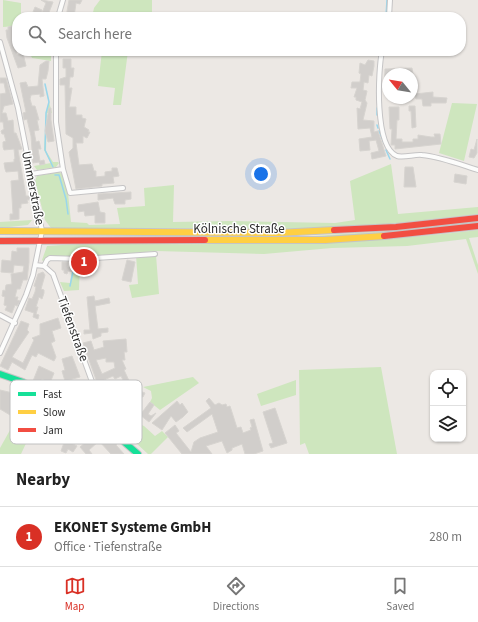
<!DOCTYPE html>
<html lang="en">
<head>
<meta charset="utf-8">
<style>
  body { margin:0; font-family:"Source Sans 3",sans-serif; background:#f6f6f6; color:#222 }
  .controls { position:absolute; right:12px; bottom:12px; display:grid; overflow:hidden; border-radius:8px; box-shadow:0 1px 3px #0004 }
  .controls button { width:36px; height:36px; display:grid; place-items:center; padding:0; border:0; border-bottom:1px solid #e0e0e0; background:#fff; color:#222; font:20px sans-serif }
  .compass { position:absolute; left:382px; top:68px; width:36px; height:36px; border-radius:50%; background:#fff; box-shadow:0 1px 3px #0004; rotate:300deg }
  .you { position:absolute; left:261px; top:174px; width:14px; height:14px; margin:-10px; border:3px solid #fff; border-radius:50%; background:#1a73e8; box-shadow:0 0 0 6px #1a73e833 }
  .badge { display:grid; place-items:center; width:26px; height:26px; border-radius:50%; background:#d93025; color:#fff; font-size:13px; font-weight:700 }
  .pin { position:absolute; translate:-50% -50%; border:2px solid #fff; box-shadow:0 1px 4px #0006 }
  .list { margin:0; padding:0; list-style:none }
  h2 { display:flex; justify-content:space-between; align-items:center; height:52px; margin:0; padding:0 16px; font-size:17px }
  h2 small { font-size:13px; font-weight:400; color:#767676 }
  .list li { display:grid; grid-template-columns:26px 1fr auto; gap:12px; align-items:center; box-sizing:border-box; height:60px; padding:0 16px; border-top:1px solid #e0e0e0 }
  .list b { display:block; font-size:15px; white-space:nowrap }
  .list p { margin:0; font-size:13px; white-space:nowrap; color:#767676 }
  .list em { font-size:13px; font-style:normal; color:#767676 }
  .icon { flex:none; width:22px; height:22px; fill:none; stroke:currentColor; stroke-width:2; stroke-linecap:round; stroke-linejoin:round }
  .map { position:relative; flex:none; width:478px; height:454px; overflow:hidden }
  .search { position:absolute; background:#fff; box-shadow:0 1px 3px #0004; left:12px; right:12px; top:12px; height:44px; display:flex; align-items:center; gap:10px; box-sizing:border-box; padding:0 14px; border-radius:16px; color:#767676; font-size:15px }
  .sheet { height:112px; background:#fff }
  nav { display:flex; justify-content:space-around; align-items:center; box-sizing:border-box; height:56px; border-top:1px solid #e0e0e0; background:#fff; font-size:11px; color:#767676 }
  nav a { display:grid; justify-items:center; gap:2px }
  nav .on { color:#d93025 }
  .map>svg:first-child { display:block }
</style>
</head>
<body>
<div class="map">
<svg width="478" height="454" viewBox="0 0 478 454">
  <rect width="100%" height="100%" fill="#ece8e4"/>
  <!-- green -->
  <path fill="#cee6be" d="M 3,0 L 21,3 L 21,17 L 17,17 L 17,26 L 3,27 Z
    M 100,0 L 152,0 L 152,17 L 92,17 L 94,8 Z
    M 29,51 L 51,51 L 51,61 L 32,58 Z
    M 102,51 L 128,51 L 121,105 L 113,105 L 115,88 L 98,86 Z
    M 44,83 L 52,113 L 47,113 L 46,151 L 53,162 L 58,162 L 59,163 L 56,167 L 37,170 L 34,166 L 51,163 L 44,150 L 46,113 L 49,103 Z
    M 452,103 L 477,104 L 464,161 L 439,153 Z
    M 391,164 L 398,214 L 478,207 L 478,214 L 380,225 L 307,229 L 58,228 L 51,228 L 45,220 L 35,181 L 37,176 L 59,172 L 62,174 L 68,193 L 71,222 L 87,223 L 89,225 L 120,224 L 117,208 L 145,206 L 144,188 L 174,185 L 173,222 L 232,221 L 335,223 L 355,220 L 350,181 Z
    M 32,220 L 28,225 L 0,228 L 0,222 Z
    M 478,221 L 478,223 L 405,232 L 311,238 L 50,238 L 312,236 L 405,230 Z
    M 478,230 L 478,237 L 469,238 L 478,265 L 478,274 L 466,239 L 407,246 L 332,248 L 264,254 L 156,251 L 80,258 L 53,257 L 44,262 L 42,260 L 47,246 L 77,244 C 211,244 345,247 478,230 Z
    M 136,255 L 156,255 L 159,294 L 132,298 L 129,285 L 138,284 Z
    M 73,261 L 80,261 L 79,290 L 64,291 L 60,282 L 70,283 Z
    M 381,367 L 397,454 L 309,454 L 305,443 L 300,445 L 299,370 Z
    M 193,377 L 199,383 L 160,410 L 150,402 L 152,398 L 151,391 L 143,387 Z
    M 296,380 L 296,395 L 261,406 L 257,394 Z
    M 111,413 L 114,413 L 144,426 L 155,436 L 162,431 L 168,437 L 151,454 L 148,454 L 111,420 Z
    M 19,414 L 36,422 L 21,454 L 0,454 L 0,448 Z"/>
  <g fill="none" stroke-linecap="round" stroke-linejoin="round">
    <!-- stream -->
    <path stroke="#99d6ec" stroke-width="1.5" d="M 386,17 L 387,0
      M 45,84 L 49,102 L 46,113 L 45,150 L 53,167
      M 377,115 L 377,108
      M 377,125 L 378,128
      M 379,131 L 384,143
      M 386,150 L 390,159
      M 55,175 L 59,175 L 66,199 L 68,214
      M 70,286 L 75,262"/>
  </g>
  <!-- building -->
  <path fill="#d1cecb" stroke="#d7d4d0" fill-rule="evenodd" d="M 41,0 L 53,2 L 48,15 L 41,13 L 40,17 L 31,17 L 35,7 L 42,10 L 42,13 L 46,3 Z
    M 69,0 L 82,0 L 80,4 L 76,3 L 74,17 L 66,17 Z
    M 12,26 L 17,55 L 23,53 L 26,66 L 18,68 L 7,38 L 6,30 L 8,30 L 8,27 Z
    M 63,59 L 71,59 L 71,68 L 74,68 L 73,77 L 70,77 L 69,88 L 72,88 L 69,107 L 76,107 L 76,115 L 82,115 L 82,118 L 86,119 L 84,127 L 89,130 L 88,132 L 90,132 L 87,138 L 83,136 L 83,143 L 76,143 L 79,165 L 92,164 L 94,171 L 96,171 L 96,177 L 105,176 L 105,172 L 112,171 L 112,168 L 117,168 L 119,176 L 113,177 L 114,183 L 102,184 L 102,186 L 76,189 L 69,152 L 73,148 L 73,138 L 66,134 L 65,85 L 60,85 L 60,79 L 66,77 L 66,68 L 63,68 Z
    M 368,60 L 374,61 L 374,66 L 372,76 L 369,75 L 368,83 L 364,82 L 363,90 L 367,91 L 365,100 L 367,103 L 363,120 L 374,121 L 374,132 L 378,131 L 386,156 L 372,159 L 371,153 L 379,151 L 376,140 L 369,141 L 370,150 L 360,151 L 359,139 L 372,137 L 370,128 L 358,129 L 357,108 L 360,109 L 362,102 L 356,100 L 356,97 L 354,97 L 357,88 L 351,88 L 352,82 L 360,82 L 361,74 L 359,73 L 360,63 L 365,65 Z
    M 46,61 L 49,61 L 48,71 L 46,79 L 42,79 L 44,96 L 40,97 L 40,94 L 31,95 L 30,99 L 32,106 L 35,106 L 39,120 L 37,120 L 39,130 L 34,131 L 36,142 L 39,141 L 41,149 L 38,149 L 40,161 L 44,160 L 45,164 L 40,165 L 39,162 L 33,163 L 31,136 L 27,119 L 24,120 L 23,113 L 26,112 L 20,83 L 26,82 L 28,87 L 38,86 L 40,65 Z
    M 412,68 L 413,74 L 388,74 L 388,90 L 384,91 L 385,69 Z
    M 0,78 L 6,78 L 13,104 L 4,106 L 2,113 L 6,113 L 8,121 L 13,120 L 14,133 L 16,133 L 22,149 L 18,150 L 26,196 L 30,196 L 30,200 L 27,200 L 28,203 L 21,204 L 21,208 L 19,208 L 19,219 L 10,220 L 10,214 L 13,214 L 11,181 L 19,180 L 18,171 L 6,172 L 5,169 L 4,163 L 14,162 L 14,159 L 15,159 L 14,149 L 4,150 L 3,147 L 3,142 L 6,141 L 4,134 L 2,134 L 1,131 L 4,129 L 3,122 L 0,122 L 0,94 L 6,93 L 4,83 L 0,83 Z
    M 433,92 L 433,97 L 447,98 L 446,103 L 431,103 L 431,106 L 423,106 L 422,99 L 416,99 L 415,94 Z
    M 409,106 L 415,106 L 416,127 L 412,128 L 411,111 L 409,111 Z
    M 389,107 L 399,107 L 399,120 L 397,120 L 396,139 L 402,139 L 402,142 L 413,142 L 413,139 L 418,139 L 418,135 L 431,137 L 435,137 L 434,134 L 440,134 L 441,144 L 395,149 L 395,145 L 391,145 L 392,129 L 390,129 Z
    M 49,108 L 51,108 L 51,120 L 54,141 L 48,142 L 45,131 Z
    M 477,139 L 477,153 L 474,158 L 469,157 L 471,149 L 474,150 Z
    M 405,167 L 413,167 L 416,187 L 404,187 Z
    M 455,174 L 467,176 L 466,184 L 454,182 Z
    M 131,192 L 131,199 L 125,200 L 125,204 L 115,204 L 113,198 L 98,200 L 98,194 Z
    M 98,202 L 100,212 L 105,213 L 105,223 L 95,223 L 95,215 L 85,216 L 84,211 L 78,212 L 78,205 Z
    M 17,248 L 29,248 L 29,262 L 27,280 L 23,280 L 20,289 L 17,289 L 15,297 L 18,297 L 17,300 L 20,301 L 17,306 L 15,305 L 12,313 L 5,310 L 7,306 L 4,305 L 5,297 L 2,296 L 3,290 L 5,291 L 6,285 L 12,284 L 11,274 L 23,272 L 24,266 L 14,265 L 13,273 L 1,272 L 2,260 L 11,261 L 12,251 L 17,252 Z
    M 127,260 L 135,262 L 131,282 L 122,280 Z
    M 62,262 L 68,262 L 68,267 L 76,268 L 76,272 L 68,271 L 67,274 L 64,273 L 64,270 L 62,270 Z
    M 43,272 L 45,275 L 41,289 L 44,290 L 44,293 L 42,299 L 39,297 L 36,307 L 38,307 L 36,314 L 39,315 L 38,319 L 33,317 L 34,313 L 25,310 L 29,298 L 32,299 L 35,292 L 36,287 L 34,286 L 38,274 Z
    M 94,296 L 95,301 L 109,298 L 110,303 L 95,306 L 98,329 L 108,328 L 108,332 L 101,333 L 101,336 L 93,339 L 92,333 L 84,334 L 84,330 L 90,330 L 87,297 Z
    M 58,318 L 61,328 L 52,331 L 55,341 L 51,343 L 56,357 L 54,361 L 38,353 L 36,357 L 32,355 L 25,370 L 12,362 L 8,370 L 0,366 L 21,321 L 29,324 L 27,330 L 29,332 L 12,357 L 23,363 L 34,340 L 32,338 L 40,335 L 40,324 Z
    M 126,339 L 127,352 L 124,352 L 125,360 L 122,360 L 126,369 L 124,370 L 131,385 L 127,388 L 121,376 L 115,379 L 113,376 L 104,380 L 106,386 L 99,388 L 83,343 L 91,341 L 94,350 L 104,347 L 103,341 ZM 106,358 L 106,362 L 114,362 L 115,368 L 102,374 L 96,360 Z
    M 72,356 L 80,377 L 65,381 L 62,371 L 65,370 L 62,359 Z
    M 39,366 L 54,373 L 50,383 L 42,379 L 40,385 L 33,381 Z
    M 17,386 L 24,390 L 10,415 L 0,409 L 0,390 L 13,393 Z
    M 137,390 L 145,393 L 143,397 L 140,396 L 135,406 L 125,402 L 128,393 L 133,395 L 134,393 L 135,395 Z
    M 209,398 L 215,405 L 219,403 L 222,405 L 226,404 L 227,407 L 230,406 L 237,428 L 241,427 L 243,433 L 251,430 L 250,428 L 252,427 L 250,420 L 254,419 L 263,451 L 254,454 L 245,454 L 242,444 L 232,448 L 232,450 L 227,453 L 222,441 L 206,446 L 212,454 L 182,454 L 165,433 L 175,425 L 179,431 L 176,433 L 191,452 L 194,442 L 200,438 L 218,432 L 212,414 L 187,432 L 183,428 L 211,408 L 206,401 Z
    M 177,401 L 180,405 L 182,403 L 188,412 L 183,417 L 176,422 L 171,416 L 162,430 L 152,423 Z
    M 150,402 L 154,405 L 148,414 L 151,416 L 156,413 L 149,422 L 140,415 Z
    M 275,408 L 287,443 L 271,448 L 269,444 L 273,443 L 263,412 Z
    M 102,429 L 118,443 L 116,445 L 124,454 L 111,454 L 99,441 L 89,450 L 92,454 L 86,454 L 80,447 Z
    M 65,440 L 77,446 L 73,452 L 68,449 L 66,453 L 61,451 Z"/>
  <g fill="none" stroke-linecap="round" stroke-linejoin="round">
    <!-- street casing -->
    <g stroke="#c5c4c5" stroke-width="6">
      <path id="street" d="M 58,17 L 63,0
        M 389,17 L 390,0
        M 0,42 L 18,108 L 42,231 L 33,275 L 26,295 L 0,353
        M 382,51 C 378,71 374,147 397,156 C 404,158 415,154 422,155 C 441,157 459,164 478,170
        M 63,169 L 70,193 L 123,188
        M 31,174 L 63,169 L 56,122 L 56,51
        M 35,265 L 44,266 L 53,274 L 99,401 L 100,409 L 95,417
        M 44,266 L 47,260 L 50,258 L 81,259 L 155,254
        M 0,315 L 15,323"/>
    </g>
    <!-- fast casing -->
    <g stroke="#c5c4c5" stroke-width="8">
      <path id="fast" d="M 0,374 L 23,382 L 95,417 L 138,454"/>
    </g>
    <!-- slow casing -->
    <g stroke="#c5c4c5" stroke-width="8">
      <path id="slow" d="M 0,231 L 277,233 L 334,230
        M 205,240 L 325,240 L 384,236"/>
    </g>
    <!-- jam casing -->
    <g stroke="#c5c4c5" stroke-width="8">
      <path id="jam" d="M 334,230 L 396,227 L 478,218
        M 384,236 L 478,226
        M 0,241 L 205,240"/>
    </g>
    <!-- street -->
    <use href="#street" stroke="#fcfcfb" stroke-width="4"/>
    <!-- fast -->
    <use href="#fast" stroke="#16e098" stroke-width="6"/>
    <!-- slow -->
    <use href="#slow" stroke="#ffcf43" stroke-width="6"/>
    <!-- jam -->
    <use href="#jam" stroke="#f24e42" stroke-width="6"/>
  </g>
  <g text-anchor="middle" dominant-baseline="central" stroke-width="3" stroke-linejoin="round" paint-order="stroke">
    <!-- street labels -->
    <g font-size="13" fill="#2e2e2e" stroke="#fff">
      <text transform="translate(33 188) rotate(79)">Ummerstraße</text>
      <text x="239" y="229">Kölnische Straße</text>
      <text transform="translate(73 329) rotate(70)">Tiefenstraße</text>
    </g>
  </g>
  <!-- legend -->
  <rect x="10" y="380" width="132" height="64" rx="6" fill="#fff" stroke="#c0c0c0" stroke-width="1"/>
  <rect x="18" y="392" width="18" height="4" fill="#16e098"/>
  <rect x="18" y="410" width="18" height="4" fill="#ffcf43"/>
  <rect x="18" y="428" width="18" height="4" fill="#f24e42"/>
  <g font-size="11" fill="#2e2e2e">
    <text x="43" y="398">Fast</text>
    <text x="43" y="416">Slow</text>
    <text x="43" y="434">Jam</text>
  </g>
</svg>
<div class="controls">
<button><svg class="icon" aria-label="locate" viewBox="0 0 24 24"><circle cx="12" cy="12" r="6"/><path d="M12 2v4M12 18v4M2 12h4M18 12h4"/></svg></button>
<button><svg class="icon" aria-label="layers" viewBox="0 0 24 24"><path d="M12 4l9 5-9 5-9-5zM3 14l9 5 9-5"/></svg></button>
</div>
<svg class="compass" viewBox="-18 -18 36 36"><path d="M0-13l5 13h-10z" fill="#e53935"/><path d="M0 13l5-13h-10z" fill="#767676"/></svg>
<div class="you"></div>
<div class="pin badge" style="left:84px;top:262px">1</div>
<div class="search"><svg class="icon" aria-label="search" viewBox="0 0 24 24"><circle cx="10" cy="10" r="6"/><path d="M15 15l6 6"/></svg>Search here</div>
</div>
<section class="sheet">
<h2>Nearby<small></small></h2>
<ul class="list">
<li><span class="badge">1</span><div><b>EKONET Systeme GmbH</b><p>Office · Tiefenstraße</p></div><em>280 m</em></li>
</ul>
</section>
<nav>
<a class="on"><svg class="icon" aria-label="map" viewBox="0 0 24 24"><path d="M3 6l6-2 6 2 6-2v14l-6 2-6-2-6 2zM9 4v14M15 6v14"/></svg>Map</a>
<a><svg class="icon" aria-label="directions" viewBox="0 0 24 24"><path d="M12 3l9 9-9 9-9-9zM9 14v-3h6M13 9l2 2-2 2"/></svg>Directions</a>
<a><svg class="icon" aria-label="saved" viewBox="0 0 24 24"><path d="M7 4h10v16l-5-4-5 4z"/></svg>Saved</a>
</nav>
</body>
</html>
